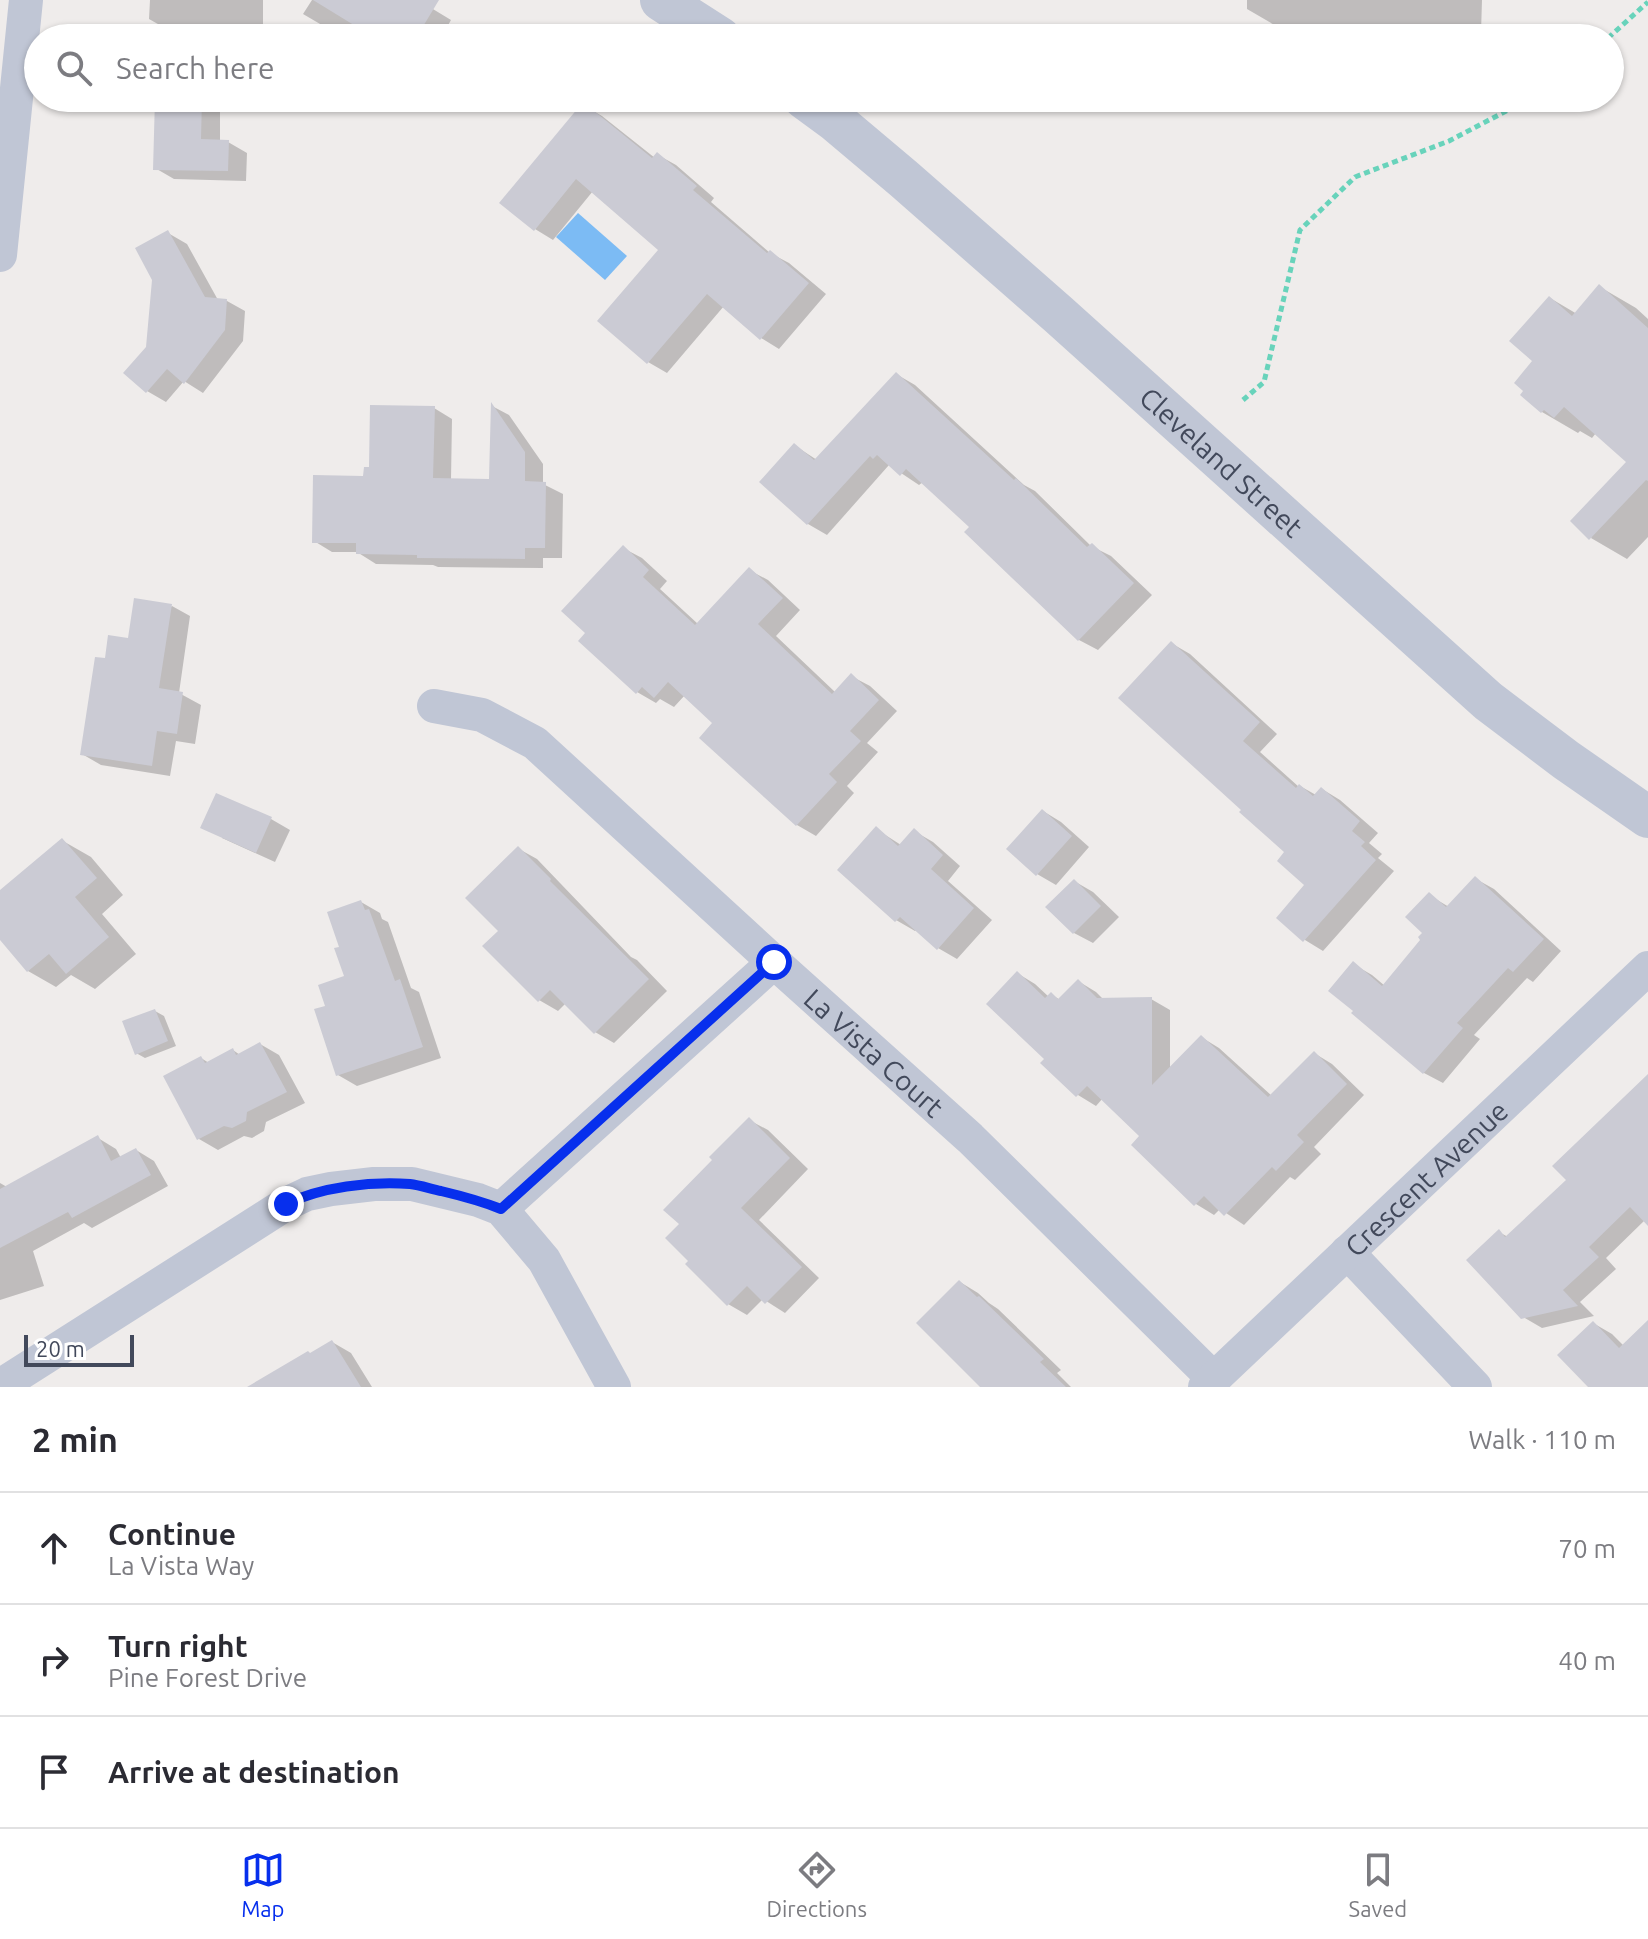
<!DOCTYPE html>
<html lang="en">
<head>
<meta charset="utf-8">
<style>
  body { margin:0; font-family:Ubuntu,sans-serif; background:#f2f2f3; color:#2b2b33 }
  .scale { position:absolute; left:24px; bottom:20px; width:110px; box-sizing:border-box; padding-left:8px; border:4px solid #42495b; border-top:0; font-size:22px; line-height:28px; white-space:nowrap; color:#42495b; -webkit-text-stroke:6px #fff; paint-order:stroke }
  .stop { position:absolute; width:24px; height:24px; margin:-18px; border:6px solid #072fed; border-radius:50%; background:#fff }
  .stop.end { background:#072fed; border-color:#fff; box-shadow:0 2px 8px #0008 }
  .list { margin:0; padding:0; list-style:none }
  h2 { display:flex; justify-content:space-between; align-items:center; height:104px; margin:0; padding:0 32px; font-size:34px }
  h2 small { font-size:26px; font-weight:400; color:#7c7c81 }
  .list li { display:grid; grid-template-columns:52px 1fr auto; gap:24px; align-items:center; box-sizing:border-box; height:112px; padding:0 32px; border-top:2px solid #e1e1e2 }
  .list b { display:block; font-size:30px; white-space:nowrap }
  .list p { margin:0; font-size:26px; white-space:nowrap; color:#7c7c81 }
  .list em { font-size:26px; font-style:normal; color:#7c7c81 }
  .icon { flex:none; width:44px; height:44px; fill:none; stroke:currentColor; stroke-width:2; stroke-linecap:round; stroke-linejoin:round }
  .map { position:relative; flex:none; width:1648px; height:1387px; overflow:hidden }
  .search { position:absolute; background:#fff; box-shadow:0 2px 6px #0004; left:24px; right:24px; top:24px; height:88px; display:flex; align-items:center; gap:20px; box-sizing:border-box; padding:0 28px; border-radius:44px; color:#7c7c81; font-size:30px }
  .sheet { height:440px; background:#fff }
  nav { display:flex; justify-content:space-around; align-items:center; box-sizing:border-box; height:112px; border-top:2px solid #e1e1e2; background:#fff; font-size:22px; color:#7c7c81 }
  nav a { display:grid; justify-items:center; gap:4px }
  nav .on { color:#072fed }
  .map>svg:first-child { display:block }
</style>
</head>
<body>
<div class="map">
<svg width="1648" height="1387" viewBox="0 0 1648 1387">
  <rect width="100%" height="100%" fill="#efeceb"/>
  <!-- water -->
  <path fill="#7cbbf4" d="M 578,213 L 627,256 L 605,280 L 556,237 Z"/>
  <!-- shadow -->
  <path fill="#0003" d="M 150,0 L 263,0 L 263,32 L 221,31 L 221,38 L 165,38 L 165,28 L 149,19 Z
    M 312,0 L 418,0 L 451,20 L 441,38 L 379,38 L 354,23 L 344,38 L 303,14 Z
    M 1247,0 L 1482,0 L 1481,33 L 1283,30 L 1247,9 Z
    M 164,98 L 220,98 L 220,142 L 228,142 L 247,153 L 246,181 L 174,179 L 155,168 Z
    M 583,105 L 602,116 L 655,158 L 658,155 L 676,165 L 714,198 L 711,202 L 770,253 L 789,263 L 826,294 L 779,349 L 761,338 L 724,306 L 667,373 L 648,362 L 661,250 L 593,191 L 553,240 L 535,229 Z
    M 168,233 L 187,244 L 218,300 L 227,301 L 245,311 L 243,341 L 203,393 L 184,381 L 166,402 L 147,391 L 148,348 L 154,279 Z
    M 1600,287 L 1636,308 L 1648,319 L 1648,537 L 1627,559 L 1591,538 L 1628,462 L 1596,433 L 1592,438 L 1580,431 L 1578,433 L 1542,412 L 1535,361 L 1550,298 L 1577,314 Z
    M 896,374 L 915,385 L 1024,485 L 1035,491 L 1091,546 L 1111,556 L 1152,595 L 1098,650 L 1079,640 L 972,526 L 923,482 L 919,485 L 889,465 L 827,535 L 808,524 L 761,482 L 794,445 L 817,460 Z
    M 492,406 L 509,415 L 543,464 L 543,484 L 563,494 L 562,558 L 543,558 L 543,568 L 438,567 L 433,565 L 376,564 L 357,552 L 332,552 L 314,541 L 371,469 L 434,408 L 452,419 L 451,480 L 491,481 Z
    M 623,548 L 642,558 L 667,581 L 660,589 L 698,624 L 749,570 L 768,580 L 800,610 L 776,636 L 835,692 L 851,676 L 870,686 L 897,711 L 867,743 L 878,752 L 847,786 L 854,793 L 816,836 L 797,825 L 702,737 L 715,723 L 685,695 L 674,707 L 660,699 L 656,703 L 637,692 L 587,633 Z
    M 172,606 L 190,616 L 179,693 L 201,705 L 195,744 L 176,741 L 170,776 L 101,765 L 82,754 L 107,661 Z
    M 1171,643 L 1190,654 L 1277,734 L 1260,752 L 1299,787 L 1300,786 L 1316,795 L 1322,789 L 1340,800 L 1378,833 L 1369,843 L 1382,854 L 1378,858 L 1394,871 L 1323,951 L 1305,940 L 1307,885 L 1287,852 Z
    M 217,795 L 271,819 L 290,830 L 275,862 L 222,838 Z
    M 1043,811 L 1061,822 L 1089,847 L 1056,885 L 1037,874 Z
    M 876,829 L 901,845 L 914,831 L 933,842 L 960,866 L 948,881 L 992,920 L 957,959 L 938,948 L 917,929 L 915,931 L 896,920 Z
    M 63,841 L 91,857 L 123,895 L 102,914 L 136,954 L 95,989 L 71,975 L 56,987 L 28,971 L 0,937 L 0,893 Z
    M 519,849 L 537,859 L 631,957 L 637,960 L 667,991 L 614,1043 L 595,1032 L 566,1003 L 558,1011 L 539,1000 L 500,931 Z
    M 1476,879 L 1494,889 L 1561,951 L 1533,982 L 1527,978 L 1474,1035 L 1480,1039 L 1443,1083 L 1424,1073 L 1354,1013 L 1353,964 L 1372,975 L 1385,986 L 1423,939 L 1425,933 L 1429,895 L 1449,907 Z
    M 1074,881 L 1093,892 L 1119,917 L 1093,943 L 1074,933 Z
    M 361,902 L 380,913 L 382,919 L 388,922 L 411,988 L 419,992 L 441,1058 L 357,1086 L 338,1075 L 327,1007 L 346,977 L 342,948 Z
    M 1017,973 L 1035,984 L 1049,997 L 1051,994 L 1060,1000 L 1078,981 L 1096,992 L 1104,1000 L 1151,999 L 1170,1010 L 1170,1070 L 1201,1037 L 1219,1048 L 1272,1096 L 1314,1053 L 1332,1064 L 1364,1095 L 1314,1147 L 1321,1154 L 1295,1180 L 1290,1177 L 1244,1225 L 1220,1209 L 1214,1215 L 1196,1204 L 1141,1136 L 1103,1098 L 1096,1106 L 1078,1095 L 1046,1059 Z
    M 155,1011 L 164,1016 L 176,1046 L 145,1058 L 136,1053 Z
    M 260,1044 L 279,1055 L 305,1103 L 266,1122 L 264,1131 L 252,1138 L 244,1136 L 218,1150 L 199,1139 L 201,1058 L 209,1063 L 233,1050 L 240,1055 Z
    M 1648,1087 L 1648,1221 L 1645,1220 L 1606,1258 L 1616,1269 L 1580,1302 L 1594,1316 L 1542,1328 L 1523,1317 L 1499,1232 L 1508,1237 L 1569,1180 Z
    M 749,1120 L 768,1130 L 808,1169 L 759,1220 L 819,1278 L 785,1313 L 763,1299 L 747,1315 L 728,1304 L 691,1260 L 681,1224 L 715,1160 Z
    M 98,1138 L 116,1149 L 121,1158 L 136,1150 L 154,1161 L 168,1186 L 92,1228 L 84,1223 L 33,1251 L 44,1286 L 0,1300 L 0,1183 L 7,1187 Z
    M 960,1282 L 978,1293 L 989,1303 L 998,1309 L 1061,1370 L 1057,1373 L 1071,1387 L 983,1387 Z
    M 1593,1323 L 1612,1334 L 1624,1346 L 1648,1323 L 1648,1387 L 1591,1387 Z
    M 332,1342 L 351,1353 L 372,1387 L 255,1387 Z"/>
  <!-- building -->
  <path fill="#cbcbd4" d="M 313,0 L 439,0 L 416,38 L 375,38 Z
    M 155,98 L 202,98 L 201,139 L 229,140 L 228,171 L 153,170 Z
    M 583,102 L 652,158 L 657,152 L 697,186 L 693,190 L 767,253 L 770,250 L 809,283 L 760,340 L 707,294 L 647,364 L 597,321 L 658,250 L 576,179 L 534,231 L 499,203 Z
    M 168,230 L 205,297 L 227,299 L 225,330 L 184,384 L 167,369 L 146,393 L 123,373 L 146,347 L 152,280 L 135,248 Z
    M 1599,284 L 1648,328 L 1648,481 L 1646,480 L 1589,540 L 1570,521 L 1626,462 L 1564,407 L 1554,418 L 1544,410 L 1541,413 L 1520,395 L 1523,391 L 1514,383 L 1532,361 L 1509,341 L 1549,296 L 1572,316 Z
    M 896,372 L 1014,480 L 1016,478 L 1087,547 L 1092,543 L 1134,583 L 1078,641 L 964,532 L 969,527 L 906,469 L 900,476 L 877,455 L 873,459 L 870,456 L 807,525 L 759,482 L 794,443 L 814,460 Z
    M 491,402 L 525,452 L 525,481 L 546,482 L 545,548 L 525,548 L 525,559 L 417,558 L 417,555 L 356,554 L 356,543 L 312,543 L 313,475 L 363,476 L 364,467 L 369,467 L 370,405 L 435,406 L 433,478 L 489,479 Z
    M 623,545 L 649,570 L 643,577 L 695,625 L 749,567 L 783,598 L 758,624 L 832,694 L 851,673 L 879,700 L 850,731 L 861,741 L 829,774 L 837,782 L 796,826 L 699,738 L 712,723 L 668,682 L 654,698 L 642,687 L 636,694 L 578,641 L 585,633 L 561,611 Z
    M 134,598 L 172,604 L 159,688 L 183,692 L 177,734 L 157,731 L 152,766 L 80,755 L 95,657 L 105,658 L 108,635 L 128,638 Z
    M 1171,641 L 1260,722 L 1243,741 L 1296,788 L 1299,784 L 1313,796 L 1321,787 L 1360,821 L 1352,831 L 1365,842 L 1361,846 L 1376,860 L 1303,942 L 1276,918 L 1304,885 L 1277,861 L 1284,852 L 1239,812 L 1241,810 L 1118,698 Z
    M 216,793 L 272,817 L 256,853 L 200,828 Z
    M 1042,809 L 1072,836 L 1036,876 L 1006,849 Z
    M 876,826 L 898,846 L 914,828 L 943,855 L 931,869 L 974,908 L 937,950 L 900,917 L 895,922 L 837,870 Z
    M 62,838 L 97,878 L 75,897 L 109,937 L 66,974 L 49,954 L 27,972 L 0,940 L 0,890 Z
    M 518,846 L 551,879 L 550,881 L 649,979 L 594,1034 L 550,990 L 538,1002 L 482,946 L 498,931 L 465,898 Z
    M 1475,876 L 1544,939 L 1513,972 L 1508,968 L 1457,1023 L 1463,1028 L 1423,1074 L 1351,1013 L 1353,1011 L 1328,991 L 1353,961 L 1382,986 L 1420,940 L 1418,937 L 1422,933 L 1405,917 L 1429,892 L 1446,907 Z
    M 1074,879 L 1101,906 L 1073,934 L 1045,907 Z
    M 361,900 L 365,910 L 369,909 L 395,981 L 400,979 L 423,1047 L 336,1076 L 314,1009 L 325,1006 L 318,985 L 344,976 L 334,948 L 339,947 L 327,912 Z
    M 1017,971 L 1045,998 L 1051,992 L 1058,999 L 1078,979 L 1097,998 L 1152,997 L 1152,1085 L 1201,1035 L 1268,1097 L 1314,1051 L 1347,1084 L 1297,1135 L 1304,1142 L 1276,1171 L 1272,1167 L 1224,1216 L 1204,1196 L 1194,1206 L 1131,1145 L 1139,1136 L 1087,1086 L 1076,1097 L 1040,1063 L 1044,1059 L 986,1004 Z
    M 155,1009 L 168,1041 L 135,1055 L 122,1021 Z
    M 260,1042 L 287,1092 L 247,1112 L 246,1121 L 232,1128 L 224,1126 L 197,1140 L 163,1076 L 201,1056 L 205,1063 L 233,1048 L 236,1055 Z
    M 1648,1074 L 1648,1226 L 1630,1207 L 1589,1247 L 1599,1257 L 1563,1290 L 1578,1306 L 1521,1319 L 1466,1260 L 1499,1229 L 1505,1237 L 1566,1180 L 1552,1166 Z
    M 749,1117 L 790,1158 L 741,1208 L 802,1267 L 765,1304 L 747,1286 L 727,1306 L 685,1264 L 688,1261 L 665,1238 L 679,1224 L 663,1210 L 712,1160 L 709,1157 Z
    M 98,1135 L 111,1161 L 136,1148 L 151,1175 L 72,1218 L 68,1212 L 0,1248 L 0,1189 Z
    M 959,1280 L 977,1297 L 979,1296 L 1044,1359 L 1040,1362 L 1066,1387 L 980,1387 L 916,1323 Z
    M 1648,1320 L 1648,1387 L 1588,1387 L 1557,1355 L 1593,1321 L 1619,1348 Z
    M 332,1340 L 361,1387 L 247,1387 L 308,1351 L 310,1353 Z"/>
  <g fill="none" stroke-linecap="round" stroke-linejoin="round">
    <!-- path -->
    <path stroke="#68d3bb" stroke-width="5" stroke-dasharray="6 4" stroke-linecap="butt" d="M 1608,38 L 1648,2
      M 1243,400 L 1264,382 L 1300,230 L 1355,177 L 1449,141 L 1531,98"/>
    <!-- minor -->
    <g stroke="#c0c6d5" stroke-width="34">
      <path d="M 0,255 L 26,0"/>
      <path id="s1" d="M 434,706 L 482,715 L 535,743 L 774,962 L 970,1138 L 1214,1379"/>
      <path d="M 501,1209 L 774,962"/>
      <path d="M 1347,1252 L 1475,1387"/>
      <path d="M 0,1386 L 286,1204 L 307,1194 L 331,1189 L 374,1184 L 412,1184 L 478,1200 L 501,1209 L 544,1260 L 614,1387"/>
      <path id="s2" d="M 1205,1387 L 1648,968"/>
    </g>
    <!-- tertiary -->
    <g stroke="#c0c6d5" stroke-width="42">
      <path d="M 661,0 L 720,38"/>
      <path id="s3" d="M 804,98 L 834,120 L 904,179 L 1059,315 L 1488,701 L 1566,760 L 1648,817"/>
    </g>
  </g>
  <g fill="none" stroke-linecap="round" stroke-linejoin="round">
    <!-- route -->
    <path stroke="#072fed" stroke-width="10" d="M 286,1204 C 321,1187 371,1181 410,1184 C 420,1185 431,1189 441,1191 C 462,1196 481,1201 501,1209 L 774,962"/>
  </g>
  <g text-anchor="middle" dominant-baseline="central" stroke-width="7" stroke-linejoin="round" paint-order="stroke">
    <!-- street labels -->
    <g font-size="28" fill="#42495b" stroke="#fff">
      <text stroke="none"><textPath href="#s3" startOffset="554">Cleveland Street</textPath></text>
      <text stroke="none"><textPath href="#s1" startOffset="568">La Vista Court</textPath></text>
      <text stroke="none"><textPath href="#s2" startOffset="304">Crescent Avenue</textPath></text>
    </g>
  </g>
</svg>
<div class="scale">20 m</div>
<div class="stop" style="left:774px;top:962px"></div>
<div class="stop end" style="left:286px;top:1204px"></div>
<div class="search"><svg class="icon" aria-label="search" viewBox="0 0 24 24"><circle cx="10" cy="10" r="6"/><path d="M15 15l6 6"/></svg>Search here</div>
</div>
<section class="sheet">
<h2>2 min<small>Walk · 110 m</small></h2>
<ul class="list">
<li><svg class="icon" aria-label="ahead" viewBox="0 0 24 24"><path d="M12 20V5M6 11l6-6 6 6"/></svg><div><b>Continue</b><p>La Vista Way</p></div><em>70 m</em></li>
<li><svg class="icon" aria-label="right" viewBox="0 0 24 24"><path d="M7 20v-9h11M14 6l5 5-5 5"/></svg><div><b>Turn right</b><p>Pine Forest Drive</p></div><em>40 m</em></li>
<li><svg class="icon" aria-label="arrive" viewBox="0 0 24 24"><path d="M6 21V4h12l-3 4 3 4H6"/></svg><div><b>Arrive at destination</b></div></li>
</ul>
</section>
<nav>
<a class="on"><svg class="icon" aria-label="map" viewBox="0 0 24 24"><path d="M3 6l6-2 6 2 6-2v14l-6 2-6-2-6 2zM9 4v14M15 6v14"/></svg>Map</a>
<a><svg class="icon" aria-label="directions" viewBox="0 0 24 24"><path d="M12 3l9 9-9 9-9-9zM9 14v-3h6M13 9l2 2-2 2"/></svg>Directions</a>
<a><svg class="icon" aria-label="saved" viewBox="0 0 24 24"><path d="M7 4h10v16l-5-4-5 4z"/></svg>Saved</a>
</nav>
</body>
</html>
